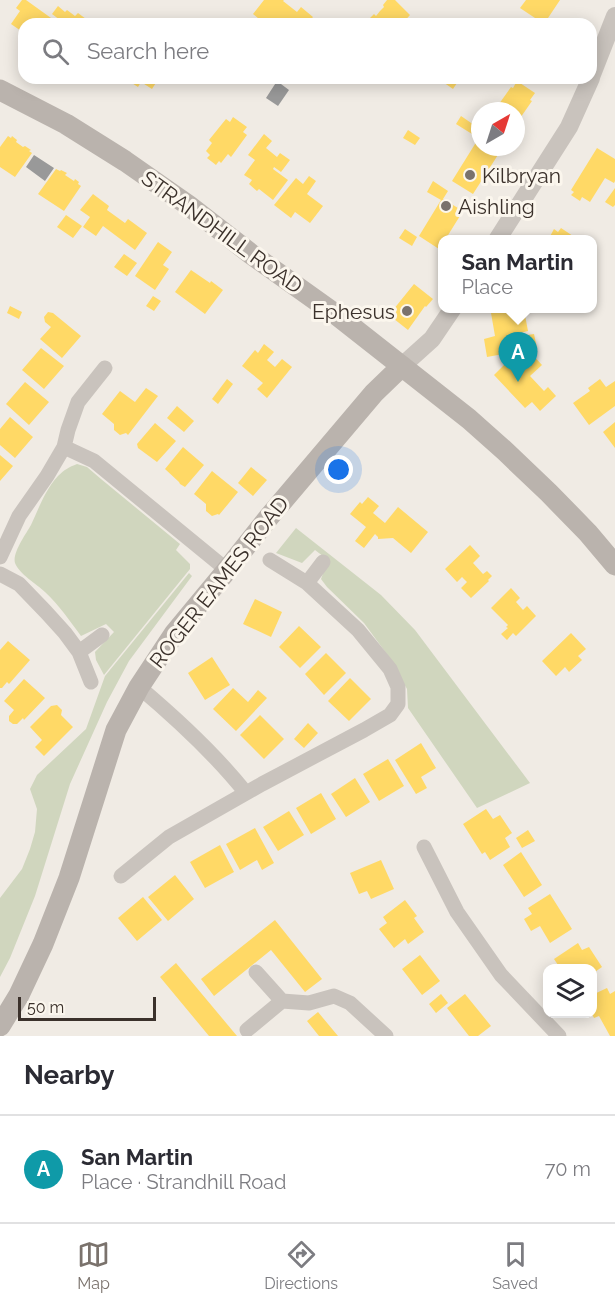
<!DOCTYPE html>
<html lang="en">
<head>
<meta charset="utf-8">
<style>
  body { margin:0; font-family:Raleway,sans-serif; background:#f7f7f7; color:#2b2b33 }
  .controls { position:absolute; right:18px; bottom:18px; display:grid; overflow:hidden; border-radius:12px; box-shadow:0 3px 15px #0003 }
  .controls button { width:54px; height:54px; display:grid; place-items:center; padding:0; border:0; border-bottom:2px solid #e1e1e2; background:#fff; color:#2b2b33; font:30px sans-serif }
  .compass { position:absolute; left:471px; top:102px; width:54px; height:54px; border-radius:50%; background:#fff; box-shadow:0 3px 15px #0003; rotate:39deg }
  .scale { position:absolute; left:18px; bottom:15px; width:138px; box-sizing:border-box; padding-left:6px; border:3px solid #3b312b; border-top:0; font-size:16px; line-height:21px; white-space:nowrap; color:#3b312b; -webkit-text-stroke:4px #fbf6ed; paint-order:stroke }
  .you { position:absolute; left:339px; top:470px; width:21px; height:21px; margin:-15px; border:4px solid #fff; border-radius:50%; background:#1a73e8; box-shadow:0 0 0 9px #1a73e833 }
  .badge { display:grid; place-items:center; width:39px; height:39px; border-radius:50%; background:#7a726c; color:#fff; font-size:20px; font-weight:700 }
  .pin { position:absolute; translate:-50% -50px; filter:drop-shadow(0 2px 3px #0008) }
  .pin::after { content:''; position:absolute; top:32px; width:21px; height:18px; background:inherit; clip-path:polygon(0 0,100% 0,50% 100%) }
  .popup { position:absolute; left:438px; top:235px; width:159px; height:78px; box-sizing:border-box; display:grid; place-content:center; border-radius:12px; background:#fff; filter:drop-shadow(0 2px 4px #0005); font-size:20px; white-space:nowrap; color:#7c7c81 }
  .popup b { font-size:22px; color:#2b2b33 }
  .popup::after { content:''; position:absolute; left:50%; top:100%; margin-left:-12px; border:12px solid transparent; border-top-color:#fff }
  .list { margin:0; padding:0; list-style:none }
  h2 { display:flex; justify-content:space-between; align-items:center; height:78px; margin:0; padding:0 24px; font-size:26px }
  h2 small { font-size:20px; font-weight:400; color:#7c7c81 }
  .list li { display:grid; grid-template-columns:39px 1fr auto; gap:18px; align-items:center; box-sizing:border-box; height:108px; padding:0 24px; border-top:2px solid #e1e1e2 }
  .list b { display:block; font-size:22px; white-space:nowrap }
  .list p { margin:0; font-size:20px; white-space:nowrap; color:#7c7c81 }
  .list em { font-size:20px; font-style:normal; color:#7c7c81 }
  .icon { flex:none; width:33px; height:33px; fill:none; stroke:currentColor; stroke-width:2; stroke-linecap:round; stroke-linejoin:round }
  .map { position:relative; flex:none; width:615px; height:1036px; overflow:hidden }
  .search { position:absolute; background:#fff; box-shadow:0 3px 15px #0003; left:18px; right:18px; top:18px; height:66px; display:flex; align-items:center; gap:15px; box-sizing:border-box; padding:0 21px; border-radius:18px; color:#7c7c81; font-size:22px }
  .sheet { height:186px; background:#fff }
  nav { display:flex; justify-content:space-around; align-items:center; box-sizing:border-box; height:84px; border-top:2px solid #e1e1e2; background:#fff; font-size:16px; color:#7c7c81 }
  nav a { display:grid; justify-items:center; gap:3px }
  nav .on { color:#7a726c }
  .map>svg:first-child { display:block }
</style>
</head>
<body>
<div class="map">
<svg width="615" height="1036" viewBox="0 0 615 1036">
  <rect width="100%" height="100%" fill="#f0ebe4"/>
  <!-- green -->
  <path fill="#d0d6be" d="M 77,464 L 87,467 L 101,479 L 180,544 L 176,550 L 190,564 L 190,569 L 104,675 L 96,660 L 95,652 L 114,632 L 106,624 L 81,636 C 70,621 59,605 45,592 C 37,584 19,574 15,563 C 12,553 26,534 31,525 C 39,508 45,490 58,476 C 64,470 69,467 77,464 Z
    M 296,528 L 381,595 L 415,630 L 530,783 L 477,808 L 408,708 L 407,689 L 389,657 L 364,623 L 327,587 L 321,579 L 328,560 L 315,550 L 302,563 L 276,553 Z
    M 189,573 L 192,576 L 129,661 L 107,702 L 70,784 L 35,896 L 10,958 L 0,977 L 0,898 L 22,869 L 30,849 L 35,832 L 37,809 L 30,789 L 37,775 L 86,729 L 105,676 Z"/>
  <!-- homes -->
  <path fill="#ffd966" d="M 22,0 L 26,0 L 58,23 L 60,20 L 52,14 L 58,6 L 65,12 L 67,10 L 75,16 L 78,13 L 86,19 L 82,24 L 24,24 L 24,33 L 11,24 L 20,11 L 16,8 Z
    M 264,0 L 284,0 L 283,1 L 297,12 L 301,7 L 313,17 L 307,24 L 265,24 L 253,14 Z
    M 387,0 L 395,0 L 410,15 L 402,24 L 368,24 L 370,22 L 368,20 L 374,14 L 376,16 L 380,11 L 384,7 L 383,5 Z
    M 526,0 L 560,0 L 544,24 L 520,8 Z
    M 124,78 L 159,78 L 152,89 L 141,82 L 138,87 Z
    M 441,78 L 456,78 L 459,80 L 453,89 L 440,80 Z
    M 517,81 L 535,93 L 530,100 L 532,101 L 516,124 L 516,111 L 494,111 L 511,87 L 513,88 Z
    M 461,116 L 477,127 L 472,134 L 456,124 Z
    M 233,117 L 247,127 L 243,132 L 247,135 L 231,157 L 228,154 L 221,163 L 219,161 L 216,165 L 207,158 L 210,155 L 206,151 L 212,143 L 209,140 L 226,119 L 230,122 Z
    M 408,130 L 420,138 L 415,145 L 403,138 Z
    M 264,134 L 272,141 L 266,148 L 277,157 L 280,153 L 290,160 L 281,172 L 274,167 L 273,169 L 288,180 L 273,200 L 259,189 L 257,191 L 249,184 L 252,180 L 244,175 L 255,160 L 248,155 Z
    M 8,136 L 11,138 L 12,136 L 17,140 L 16,142 L 23,147 L 25,146 L 31,150 L 29,151 L 32,153 L 15,177 L 0,167 L 0,147 Z
    M 480,136 L 480,147 L 503,147 L 473,194 L 452,181 Z
    M 597,148 L 615,159 L 615,181 L 614,183 L 605,178 L 590,202 L 582,197 L 580,201 L 571,195 L 574,192 L 571,190 Z
    M 56,169 L 60,171 L 61,170 L 67,173 L 65,175 L 74,181 L 75,179 L 79,182 L 78,184 L 81,186 L 64,211 L 38,194 Z
    M 309,176 L 316,181 L 307,194 L 323,206 L 310,223 L 295,212 L 291,218 L 274,205 L 296,178 L 303,184 Z
    M 433,181 L 448,191 L 443,199 L 463,211 L 445,240 L 443,240 L 443,242 L 439,249 L 419,236 L 441,200 L 427,192 Z
    M 615,188 L 615,205 L 613,207 L 605,202 Z
    M 93,194 L 109,206 L 107,210 L 125,223 L 128,219 L 147,233 L 135,250 L 103,226 L 96,236 L 83,227 L 90,217 L 80,210 Z
    M 66,215 L 82,226 L 73,238 L 57,227 Z
    M 561,228 L 579,240 L 548,240 L 554,229 L 558,232 Z
    M 405,229 L 417,237 L 412,246 L 399,238 Z
    M 158,242 L 172,252 L 163,265 L 169,269 L 155,290 L 135,276 Z
    M 124,254 L 137,263 L 127,276 L 114,267 Z
    M 191,270 L 210,283 L 211,281 L 223,290 L 205,314 L 175,292 Z
    M 414,284 L 433,299 L 426,307 L 425,306 L 408,330 L 389,315 Z
    M 153,296 L 161,301 L 154,311 L 146,306 Z
    M 10,306 L 22,312 L 19,319 L 7,313 Z
    M 501,309 L 511,309 L 511,312 L 524,310 L 528,331 L 520,333 L 521,336 L 534,334 L 537,348 L 487,357 L 484,339 L 495,336 L 491,313 L 501,311 Z
    M 48,312 L 53,313 L 81,336 L 62,358 L 40,339 L 51,327 L 45,322 L 44,317 Z
    M 264,344 L 274,352 L 267,360 L 275,367 L 282,359 L 292,367 L 267,398 L 257,389 L 263,383 L 242,366 L 255,350 L 258,353 Z
    M 41,348 L 64,366 L 44,389 L 22,370 Z
    M 530,352 L 542,365 L 530,376 L 544,391 L 548,387 L 556,396 L 540,411 L 532,402 L 525,408 L 494,375 L 512,357 L 518,364 Z
    M 227,379 L 233,384 L 218,404 L 212,399 Z
    M 600,379 L 606,387 L 615,381 L 615,406 L 589,425 L 573,403 L 590,391 L 588,388 Z
    M 25,382 L 49,402 L 29,425 L 6,404 Z
    M 146,388 L 158,396 L 128,435 L 126,433 L 120,435 L 114,430 L 114,424 L 102,414 L 120,391 L 135,402 Z
    M 177,406 L 194,421 L 184,432 L 167,418 Z
    M 10,417 L 33,437 L 15,458 L 0,445 L 0,429 Z
    M 615,422 L 615,448 L 603,432 Z
    M 155,423 L 176,441 L 157,462 L 138,448 L 137,444 Z
    M 183,447 L 204,465 L 185,487 L 180,484 L 179,482 L 165,469 Z
    M 0,455 L 13,466 L 0,481 Z
    M 251,467 L 267,480 L 253,496 L 238,483 Z
    M 212,471 L 238,492 L 219,515 L 218,514 L 212,516 L 206,511 L 206,504 L 194,494 Z
    M 368,497 L 379,506 L 373,513 L 385,523 L 398,507 L 428,532 L 411,553 L 393,538 L 378,539 L 378,537 L 375,534 L 364,548 L 355,541 L 366,527 L 350,514 L 360,502 L 362,504 Z
    M 470,545 L 480,556 L 473,563 L 483,574 L 487,571 L 492,576 L 488,580 L 489,581 L 471,598 L 461,588 L 467,582 L 462,577 L 457,582 L 445,569 Z
    M 511,588 L 520,598 L 516,602 L 523,610 L 527,606 L 536,616 L 516,636 L 513,633 L 507,640 L 501,634 L 508,628 L 506,627 L 508,625 L 491,608 Z
    M 255,599 L 282,612 L 271,637 L 243,624 Z
    M 299,626 L 321,647 L 300,668 L 279,647 Z
    M 571,633 L 586,649 L 578,656 L 582,660 L 569,672 L 565,667 L 556,676 L 542,661 Z
    M 8,641 L 30,660 L 9,684 L 7,682 L 2,688 L 0,688 L 0,650 Z
    M 326,653 L 346,673 L 324,695 L 305,674 Z
    M 212,657 L 230,685 L 205,700 L 188,673 Z
    M 350,678 L 371,699 L 349,721 L 328,701 Z
    M 24,679 L 45,698 L 24,720 L 23,718 L 17,724 L 13,724 L 9,721 L 9,716 L 14,710 L 4,701 Z
    M 233,688 L 248,702 L 258,690 L 267,698 L 236,731 L 213,709 Z
    M 57,705 L 62,710 L 61,715 L 73,727 L 44,756 L 35,747 L 42,740 L 30,727 L 51,706 Z
    M 260,715 L 284,739 L 264,759 L 240,735 Z
    M 308,723 L 318,733 L 304,748 L 294,739 Z
    M 421,743 L 436,768 L 421,777 L 427,788 L 416,794 L 395,760 Z
    M 388,759 L 404,786 L 379,801 L 363,774 Z
    M 355,778 L 370,802 L 346,817 L 331,794 Z
    M 321,793 L 336,819 L 311,834 L 296,808 Z
    M 486,809 L 493,819 L 500,815 L 512,833 L 505,838 L 510,847 L 490,860 L 485,852 L 482,854 L 463,824 Z
    M 289,811 L 304,835 L 278,851 L 263,827 Z
    M 255,828 L 274,863 L 262,870 L 257,860 L 240,870 L 226,844 Z
    M 528,830 L 535,841 L 522,848 L 516,838 Z
    M 220,845 L 234,872 L 205,888 L 190,862 Z
    M 521,852 L 542,885 L 524,897 L 503,865 Z
    M 381,860 L 394,889 L 371,899 L 367,891 L 359,894 L 350,873 Z
    M 175,875 L 194,899 L 168,921 L 148,897 Z
    M 550,894 L 572,929 L 550,943 L 540,926 L 531,931 L 524,919 L 532,914 L 528,908 Z
    M 143,897 L 162,920 L 137,941 L 118,918 Z
    M 405,900 L 417,916 L 414,918 L 424,932 L 408,944 L 405,939 L 394,948 L 379,929 L 387,923 L 383,917 Z
    M 275,920 L 322,979 L 305,992 L 271,950 L 214,996 L 201,979 Z
    M 578,943 L 582,950 L 589,947 L 602,967 L 592,974 L 592,968 L 560,968 L 554,959 Z
    M 420,955 L 440,981 L 422,995 L 402,969 Z
    M 176,963 L 237,1036 L 209,1036 L 160,977 Z
    M 607,988 L 610,994 L 615,991 L 615,1036 L 610,1036 L 599,1016 L 594,1018 L 592,1014 L 592,995 Z
    M 441,994 L 448,1003 L 436,1013 L 429,1004 Z
    M 465,994 L 491,1026 L 478,1036 L 469,1036 L 447,1008 Z
    M 318,1012 L 338,1036 L 319,1036 L 307,1021 Z"/>
  <!-- industry -->
  <path fill="#999" d="M 277,81 L 289,90 L 278,106 L 266,98 Z
    M 34,155 L 54,168 L 45,181 L 26,167 Z"/>
  <g fill="none" stroke-linecap="round" stroke-linejoin="round">
    <!-- minor -->
    <path stroke="#c9c3bd" stroke-width="15" d="M 64,447 L 94,461 L 227,570
      M 0,557 L 19,516 L 47,476 L 64,447 L 68,430 L 78,402 L 105,368
      M 0,574 L 19,584 L 46,612 L 65,633 L 79,652 L 91,682
      M 307,583 L 323,562
      M 79,652 L 102,635
      M 139,687 C 177,719 215,754 246,793
      M 424,847 L 457,912 L 501,975 L 559,1036
      M 121,876 L 169,837 L 262,784 L 364,730 L 390,715 L 398,704 L 398,687 L 390,669 L 358,630 L 307,583 L 270,560
      M 256,972 L 282,1001
      M 247,1030 L 282,1001 L 309,1003 L 334,996 L 350,1003 L 386,1036"/>
    <!-- tertiary -->
    <path stroke="#c9c3bd" stroke-width="18" d="M 591,77 L 615,16
      M 497,240 L 569,127 L 591,78
      M 402,366 L 432,339 L 453,308"/>
    <!-- secondary -->
    <path stroke="#bab3ad" stroke-width="21" d="M 0,90 L 66,124 L 125,161 L 188,205 L 251,254 L 338,316 L 469,419 L 505,451 L 549,493 L 588,533 L 615,565
      M 0,1026 L 19,995 L 43,944 L 69,878 L 116,730 L 139,687 L 174,634 L 227,570 L 269,517 L 374,393 L 402,366"/>
  </g>
  <!-- markers -->
  <g fill="#7a726c" stroke="#fbf6ed" stroke-width="2">
    <circle cx="470" cy="175" r="6"/>
    <circle cx="446" cy="206" r="6"/>
    <circle cx="407" cy="311" r="6"/>
  </g>
  <g text-anchor="middle" dominant-baseline="central" stroke-width="6" stroke-linejoin="round" paint-order="stroke">
    <!-- poi labels -->
    <g font-size="21" fill="#3b312b" stroke="#fbf6ed" text-anchor="start">
      <text x="482" y="175">Kilbryan</text>
      <text x="458" y="206">Aishling</text>
      <text x="395" y="311" text-anchor="end">Ephesus</text>
    </g>
    <!-- street labels -->
    <g font-size="21" fill="#3b312b" stroke="#fbf6ed">
      <text transform="translate(222 232) rotate(36)">STRANDHILL ROAD</text>
      <text transform="translate(219 582) rotate(-52)">ROGER EAMES ROAD</text>
    </g>
  </g>
</svg>
<div class="controls">
<button><svg class="icon" aria-label="layers" viewBox="0 0 24 24"><path d="M12 4l9 5-9 5-9-5zM3 14l9 5 9-5"/></svg></button>
</div>
<svg class="compass" viewBox="-18 -18 36 36"><path d="M0-13l5 13h-10z" fill="#e53935"/><path d="M0 13l5-13h-10z" fill="#7c7c81"/></svg>
<div class="scale">50 m</div>
<div class="you"></div>
<div class="pin badge" style="left:518px;top:382px;background:#0f9aa8">A</div>
<div class="popup"><b>San Martin</b>Place</div>
<div class="search"><svg class="icon" aria-label="search" viewBox="0 0 24 24"><circle cx="10" cy="10" r="6"/><path d="M15 15l6 6"/></svg>Search here</div>
</div>
<section class="sheet">
<h2>Nearby<small></small></h2>
<ul class="list">
<li><span class="badge" style="background:#0f9aa8">A</span><div><b>San Martin</b><p>Place · Strandhill Road</p></div><em>70 m</em></li>
</ul>
</section>
<nav>
<a class="on"><svg class="icon" aria-label="map" viewBox="0 0 24 24"><path d="M3 6l6-2 6 2 6-2v14l-6 2-6-2-6 2zM9 4v14M15 6v14"/></svg>Map</a>
<a><svg class="icon" aria-label="directions" viewBox="0 0 24 24"><path d="M12 3l9 9-9 9-9-9zM9 14v-3h6M13 9l2 2-2 2"/></svg>Directions</a>
<a><svg class="icon" aria-label="saved" viewBox="0 0 24 24"><path d="M7 4h10v16l-5-4-5 4z"/></svg>Saved</a>
</nav>
</body>
</html>
